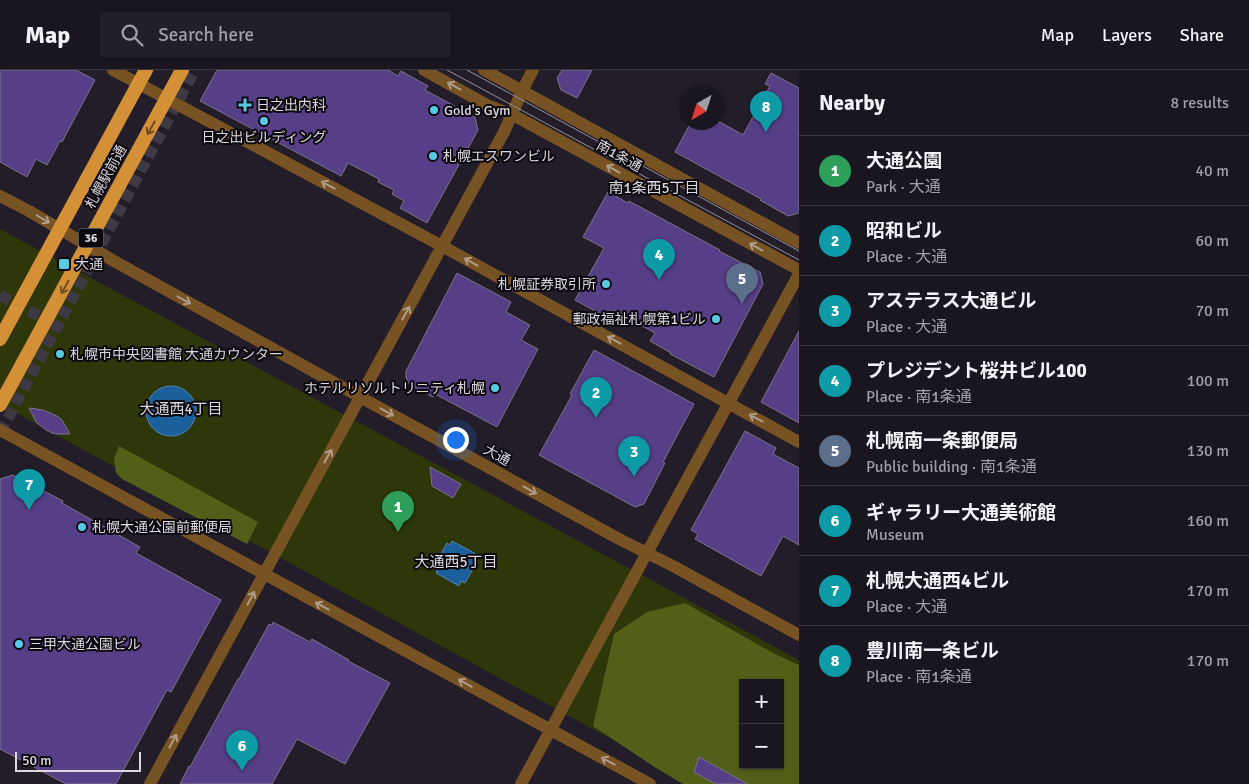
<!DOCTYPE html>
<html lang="en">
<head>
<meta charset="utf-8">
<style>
  body { margin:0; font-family:Signika,"Noto Sans JP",sans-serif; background:#231f29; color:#f1f3f6 }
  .controls { position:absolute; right:15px; bottom:15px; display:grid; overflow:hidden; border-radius:0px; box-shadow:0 1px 4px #0004 }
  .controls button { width:45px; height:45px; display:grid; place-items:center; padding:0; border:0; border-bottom:1px solid #38353e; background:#1a1620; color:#f1f3f6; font:25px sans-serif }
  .compass { position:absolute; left:679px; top:15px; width:45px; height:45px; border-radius:50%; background:#1a1620; box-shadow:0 1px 4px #0004; rotate:219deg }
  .scale { position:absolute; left:15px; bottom:12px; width:126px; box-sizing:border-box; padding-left:5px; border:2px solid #dcd8e1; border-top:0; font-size:14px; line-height:18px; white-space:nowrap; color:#dcd8e1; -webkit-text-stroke:4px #0b080e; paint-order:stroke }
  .you { position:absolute; left:455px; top:369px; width:18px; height:18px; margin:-12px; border:4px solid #fff; border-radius:50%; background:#1a73e8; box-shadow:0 0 0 8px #1a73e833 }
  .badge { display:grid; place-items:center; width:32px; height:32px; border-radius:50%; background:#ea580c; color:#fff; font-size:16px; font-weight:700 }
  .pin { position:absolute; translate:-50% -41px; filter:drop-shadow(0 1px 2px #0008) }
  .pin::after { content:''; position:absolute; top:26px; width:18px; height:15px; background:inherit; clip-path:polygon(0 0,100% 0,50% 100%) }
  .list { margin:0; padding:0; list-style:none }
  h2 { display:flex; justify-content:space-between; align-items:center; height:65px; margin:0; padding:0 20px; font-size:21px }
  h2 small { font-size:16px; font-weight:400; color:#9f9fa5 }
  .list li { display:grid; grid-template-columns:32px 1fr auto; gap:15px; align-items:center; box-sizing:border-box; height:70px; padding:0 20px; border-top:1px solid #38353e }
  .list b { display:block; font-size:19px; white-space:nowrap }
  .list p { margin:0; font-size:16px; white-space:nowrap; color:#9f9fa5 }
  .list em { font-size:16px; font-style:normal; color:#9f9fa5 }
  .icon { flex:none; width:28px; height:28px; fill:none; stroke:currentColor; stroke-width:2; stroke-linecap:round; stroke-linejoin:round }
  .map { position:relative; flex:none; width:799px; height:714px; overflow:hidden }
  header { display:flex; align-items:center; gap:30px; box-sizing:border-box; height:70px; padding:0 25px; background:#1a1620; border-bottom:1px solid #38353e }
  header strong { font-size:24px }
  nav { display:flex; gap:28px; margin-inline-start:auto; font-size:18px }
  .search { width:350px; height:45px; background:#231f29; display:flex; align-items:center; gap:12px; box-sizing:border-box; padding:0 18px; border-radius:0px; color:#9f9fa5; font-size:19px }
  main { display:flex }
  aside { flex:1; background:#1a1620 }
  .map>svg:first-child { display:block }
</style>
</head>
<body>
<header>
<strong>Map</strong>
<div class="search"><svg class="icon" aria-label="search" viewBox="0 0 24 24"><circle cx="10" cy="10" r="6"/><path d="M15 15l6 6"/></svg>Search here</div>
<nav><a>Map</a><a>Layers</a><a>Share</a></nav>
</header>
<main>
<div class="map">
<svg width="799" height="714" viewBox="0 0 799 714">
  <rect width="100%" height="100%" fill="#231d2a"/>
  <!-- green -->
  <path fill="#2e370a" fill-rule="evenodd" d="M 0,159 L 799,590 L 799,714 L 693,714 L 0,334 ZM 743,613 L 780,613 L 780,695 L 743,695 Z"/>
  <!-- forest -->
  <path fill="#525f19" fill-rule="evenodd" d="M 119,376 L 258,452 L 247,474 L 122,409 L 116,403 L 114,388 Z
    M 685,533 L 773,583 L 799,595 L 799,714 L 683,714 L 656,698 L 593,656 L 614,564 L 647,542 ZM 743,613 L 780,613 L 780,695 L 743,695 Z"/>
  <!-- water -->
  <path fill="#1b5f9b" stroke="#5583b0" d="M146 341a25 25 0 1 1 50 0a25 25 0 1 1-50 0Z
    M 452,471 L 476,484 L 474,488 L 478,490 L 465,513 L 461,511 L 459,516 L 436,503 L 437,500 L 434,497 L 447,473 L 450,475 Z"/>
  <!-- building -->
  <path fill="#573f88" stroke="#787485" d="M 0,0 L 76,0 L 95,10 L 62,72 L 60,71 L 47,95 L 36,89 L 27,107 L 0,92 Z
    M 217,0 L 388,0 L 398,6 L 401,1 L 428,16 L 425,20 L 475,47 L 478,60 L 427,153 L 400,138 L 404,131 L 392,124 L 394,120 L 378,112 L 379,109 L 348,93 L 341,106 L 200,31 Z
    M 562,0 L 592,0 L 577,28 L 561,20 L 557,8 Z
    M 771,3 L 799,18 L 799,143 L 788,146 L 760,130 L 761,129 L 675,82 L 691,52 L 720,52 L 743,65 L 770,16 L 765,14 Z
    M 608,122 L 628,133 L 629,131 L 720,180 L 719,181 L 760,202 L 763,214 L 714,307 L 670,284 L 671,283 L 650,271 L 655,263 L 614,240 L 610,249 L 575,230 L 604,178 L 583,167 Z
    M 457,203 L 511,232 L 506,242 L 530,255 L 521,270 L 538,279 L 497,357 L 435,324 L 433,327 L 412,316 L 408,312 L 406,307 L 406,301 Z
    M 799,261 L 799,353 L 761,332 Z
    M 594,280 L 694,334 L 663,392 L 665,393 L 644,434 L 635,437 L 539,385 L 572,325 L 570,324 Z
    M 29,338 L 43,340 L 57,346 L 62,350 L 70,364 L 57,364 L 52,363 L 46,360 L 36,352 Z
    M 745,361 L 776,378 L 773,384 L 799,398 L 799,475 L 783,466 L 761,506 L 695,469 L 698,464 L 691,460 Z
    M 430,397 L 461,414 L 453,428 L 432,416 Z
    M 13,405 L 63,431 L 62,433 L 140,477 L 136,483 L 221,530 L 171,622 L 167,620 L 116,714 L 66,714 L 0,679 L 0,409 Z
    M 273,552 L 310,572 L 312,569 L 349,590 L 348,591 L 390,613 L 345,694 L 297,669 L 272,714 L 180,714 L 189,696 L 190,697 L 238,609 L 239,609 L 269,554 L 272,555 Z
    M 699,687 L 748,714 L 716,714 L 694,702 Z"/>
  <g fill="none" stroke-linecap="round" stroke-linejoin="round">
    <!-- pedestrian-tunnel -->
    <path stroke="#3f3945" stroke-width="11" stroke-dasharray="11 5.5" stroke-linecap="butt" d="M 0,225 L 52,253
      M 0,363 L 195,0"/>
    <!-- minor -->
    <path stroke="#775222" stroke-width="12" d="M 113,0 L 442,176 L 799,372"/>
    <!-- tertiary -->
    <path stroke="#775222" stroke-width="12" d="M 424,0 L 487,35 L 513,45 L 799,200
      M 484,0 L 799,173
      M 0,126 L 29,141 L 114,191 L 360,327 L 621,470 L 673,496 L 799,565
      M 0,360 L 650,714
      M 150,714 L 504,62 L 522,21 L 533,0
      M 521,714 L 799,204"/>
    <!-- trunk -->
    <path stroke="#d49036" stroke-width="14" d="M 0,269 L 146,0
      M 0,335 L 182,0"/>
    <!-- tram -->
    <path stroke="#95909a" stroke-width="1" d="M 447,0 L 799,190
      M 467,0 L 799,181"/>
  </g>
  <!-- one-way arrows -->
  <defs><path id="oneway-shaft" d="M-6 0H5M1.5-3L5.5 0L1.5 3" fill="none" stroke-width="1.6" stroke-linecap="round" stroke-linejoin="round" transform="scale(1.25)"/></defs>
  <g stroke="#af9c8b">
    <use href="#oneway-shaft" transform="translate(454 16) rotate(-151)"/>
    <use href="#oneway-shaft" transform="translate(613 99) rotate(-151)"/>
    <use href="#oneway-shaft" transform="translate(328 115) rotate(-152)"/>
    <use href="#oneway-shaft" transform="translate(43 149) rotate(30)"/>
    <use href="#oneway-shaft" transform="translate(756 177) rotate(-151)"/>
    <use href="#oneway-shaft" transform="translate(471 192) rotate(-151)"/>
    <use href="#oneway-shaft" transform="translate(184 230) rotate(29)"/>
    <use href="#oneway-shaft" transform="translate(406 243) rotate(-61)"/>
    <use href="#oneway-shaft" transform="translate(614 270) rotate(-151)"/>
    <use href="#oneway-shaft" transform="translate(387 342) rotate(29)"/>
    <use href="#oneway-shaft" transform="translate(756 348) rotate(-152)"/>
    <use href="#oneway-shaft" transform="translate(328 386) rotate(-61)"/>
    <use href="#oneway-shaft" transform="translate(530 420) rotate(29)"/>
    <use href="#oneway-shaft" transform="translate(251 528) rotate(-62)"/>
    <use href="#oneway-shaft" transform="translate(322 536) rotate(-151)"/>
    <use href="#oneway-shaft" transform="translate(465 613) rotate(-151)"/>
    <use href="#oneway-shaft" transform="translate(173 671) rotate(-61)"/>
    <use href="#oneway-shaft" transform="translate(608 691) rotate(-152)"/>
  </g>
  <g stroke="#704c22">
    <use href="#oneway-shaft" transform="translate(151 58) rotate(119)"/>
    <use href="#oneway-shaft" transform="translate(65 217) rotate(119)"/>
  </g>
  <!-- markers -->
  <g fill="#58c9e3" stroke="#0b080e" stroke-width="2">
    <path d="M242.5 27.5h5v5h5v5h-5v5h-5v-5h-5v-5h5z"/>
    <circle cx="434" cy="40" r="5"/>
    <circle cx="264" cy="51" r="5"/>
    <circle cx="433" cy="86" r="5"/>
    <rect x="58" y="188" width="12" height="12" rx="2.5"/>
    <circle cx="606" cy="214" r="5"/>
    <circle cx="716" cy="249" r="5"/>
    <circle cx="60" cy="284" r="5"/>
    <circle cx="495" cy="318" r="5"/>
    <circle cx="82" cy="457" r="5"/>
    <circle cx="19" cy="574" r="5"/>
  </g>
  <g text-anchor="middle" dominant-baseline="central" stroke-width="4" stroke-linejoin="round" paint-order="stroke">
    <!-- shield labels -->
    <rect fill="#0b080e" stroke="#9d9aa2" stroke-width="1" x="78.5" y="158.5" width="25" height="19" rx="4"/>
    <g font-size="12" font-weight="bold" fill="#dcd8e1">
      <text x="91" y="168">36</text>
    </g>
    <!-- poi labels -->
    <g font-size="14" fill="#dcd8e1" stroke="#0b080e" text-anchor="start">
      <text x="256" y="35">日之出内科</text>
      <text x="444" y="40">Gold's Gym</text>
      <text x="264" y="67" text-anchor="middle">日之出ビルディング</text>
      <text x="443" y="86">札幌エスワンビル</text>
      <text x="75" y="194">大通</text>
      <text x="596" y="214" text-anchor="end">札幌証券取引所</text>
      <text x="706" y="249" text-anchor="end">郵政福祉札幌第1ビル</text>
      <text x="70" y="284">札幌市中央図書館 大通カウンター</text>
      <text x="485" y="318" text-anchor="end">ホテルリソルトリニティ札幌</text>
      <text x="92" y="457">札幌大通公園前郵便局</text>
      <text x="29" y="574">三甲大通公園ビル</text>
    </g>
    <!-- street labels -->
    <g font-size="14" fill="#dcd8e1" stroke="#0b080e">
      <text transform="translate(619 86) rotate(29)">南1条通</text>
      <text transform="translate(106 107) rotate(-61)">札幌駅前通</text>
      <text transform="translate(497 385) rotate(29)">大通</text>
    </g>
    <!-- neighbourhood labels -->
    <g font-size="15" fill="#dcd8e1" stroke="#0b080e">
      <text x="654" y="118">南1条西5丁目</text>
      <text x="181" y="339">大通西4丁目</text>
      <text x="456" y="492">大通西5丁目</text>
    </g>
  </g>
</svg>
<div class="controls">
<button>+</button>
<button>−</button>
</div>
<svg class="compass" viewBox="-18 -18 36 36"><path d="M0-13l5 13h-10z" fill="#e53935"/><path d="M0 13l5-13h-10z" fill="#9f9fa5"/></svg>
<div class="scale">50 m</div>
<div class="you"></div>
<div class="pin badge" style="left:398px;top:462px;background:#2e9e5b">1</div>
<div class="pin badge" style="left:596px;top:348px;background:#0f9aa8">2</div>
<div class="pin badge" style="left:634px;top:407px;background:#0f9aa8">3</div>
<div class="pin badge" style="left:659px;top:210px;background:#0f9aa8">4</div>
<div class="pin badge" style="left:742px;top:234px;background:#5c6f8a">5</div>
<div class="pin badge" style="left:242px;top:701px;background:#0f9aa8">6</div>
<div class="pin badge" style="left:29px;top:440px;background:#0f9aa8">7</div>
<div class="pin badge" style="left:766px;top:62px;background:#0f9aa8">8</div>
</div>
<aside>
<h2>Nearby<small>8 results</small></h2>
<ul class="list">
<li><span class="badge" style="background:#2e9e5b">1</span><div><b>大通公園</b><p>Park · 大通</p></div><em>40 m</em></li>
<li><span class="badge" style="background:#0f9aa8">2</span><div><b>昭和ビル</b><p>Place · 大通</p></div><em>60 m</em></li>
<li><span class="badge" style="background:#0f9aa8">3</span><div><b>アステラス大通ビル</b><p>Place · 大通</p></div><em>70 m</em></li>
<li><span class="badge" style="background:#0f9aa8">4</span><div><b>プレジデント桜井ビル100</b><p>Place · 南1条通</p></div><em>100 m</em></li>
<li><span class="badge" style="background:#5c6f8a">5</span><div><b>札幌南一条郵便局</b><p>Public building · 南1条通</p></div><em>130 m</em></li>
<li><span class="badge" style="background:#0f9aa8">6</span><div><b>ギャラリー大通美術館</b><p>Museum</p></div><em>160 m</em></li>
<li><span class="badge" style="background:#0f9aa8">7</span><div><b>札幌大通西4ビル</b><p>Place · 大通</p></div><em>170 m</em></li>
<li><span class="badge" style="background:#0f9aa8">8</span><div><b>豊川南一条ビル</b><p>Place · 南1条通</p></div><em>170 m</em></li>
</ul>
</aside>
</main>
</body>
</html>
